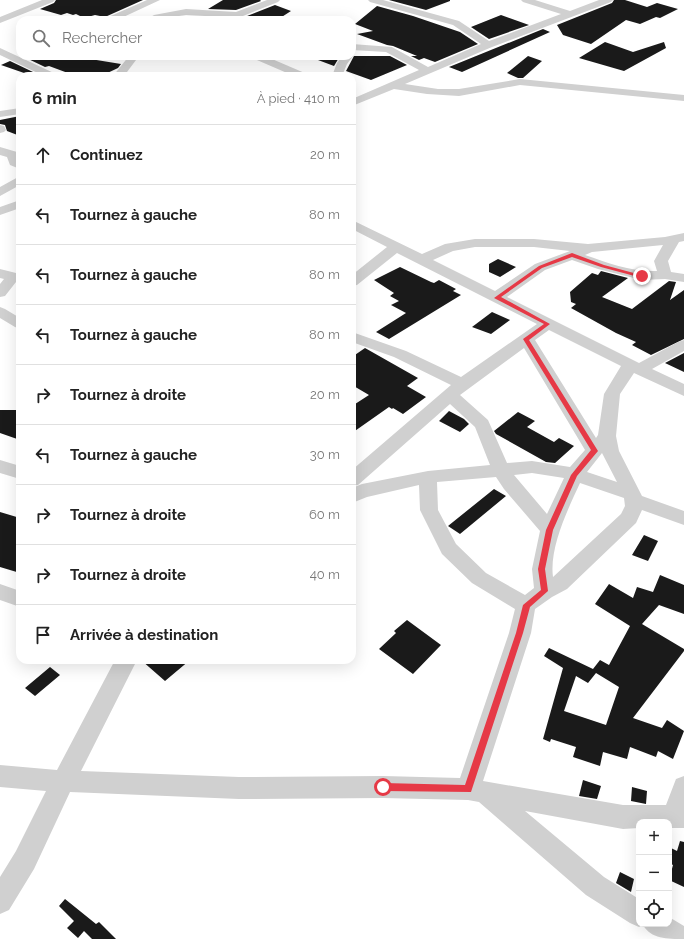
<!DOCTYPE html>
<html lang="fr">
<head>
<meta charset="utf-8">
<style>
  body { margin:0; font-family:Raleway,sans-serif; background:#f6f6f6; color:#222 }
  .controls { position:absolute; right:12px; bottom:12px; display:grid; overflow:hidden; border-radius:8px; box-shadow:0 4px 16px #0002 }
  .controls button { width:36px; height:36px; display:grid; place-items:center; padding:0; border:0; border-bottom:1px solid #e0e0e0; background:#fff; color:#222; font:20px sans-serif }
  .stop { position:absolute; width:12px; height:12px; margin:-9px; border:3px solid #e63946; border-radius:50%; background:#fff }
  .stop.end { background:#e63946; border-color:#fff; box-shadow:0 1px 4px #0008 }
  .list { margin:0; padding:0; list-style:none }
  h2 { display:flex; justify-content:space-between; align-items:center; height:52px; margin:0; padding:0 16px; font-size:17px }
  h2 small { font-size:13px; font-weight:400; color:#767676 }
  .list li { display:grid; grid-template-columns:26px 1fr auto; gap:12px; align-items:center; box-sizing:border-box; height:60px; padding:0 16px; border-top:1px solid #e0e0e0 }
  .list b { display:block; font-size:15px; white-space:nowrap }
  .list em { font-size:13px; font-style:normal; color:#767676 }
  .icon { flex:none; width:22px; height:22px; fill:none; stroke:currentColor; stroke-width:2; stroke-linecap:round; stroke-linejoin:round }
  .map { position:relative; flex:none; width:684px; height:939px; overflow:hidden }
  .search { position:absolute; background:#fff; box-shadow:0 4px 16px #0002; left:16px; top:16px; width:340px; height:44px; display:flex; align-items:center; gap:10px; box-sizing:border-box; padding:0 14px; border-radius:12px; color:#767676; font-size:15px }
  .panel { position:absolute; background:#fff; box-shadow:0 4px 16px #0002; left:16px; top:72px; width:340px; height:592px; border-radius:12px }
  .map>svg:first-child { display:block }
</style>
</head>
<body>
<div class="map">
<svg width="684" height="939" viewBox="0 0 684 939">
  <rect width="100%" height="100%" fill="#fff"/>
  <!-- building -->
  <path fill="#1a1a1a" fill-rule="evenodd" d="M 56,0 L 143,0 L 105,17 L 95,15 L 84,18 L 76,14 L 73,15 L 67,13 L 61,15 L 40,9 L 54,3 Z
    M 223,0 L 260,0 L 261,1 L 236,10 L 208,9 Z
    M 389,0 L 450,0 L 450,1 L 426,10 Z
    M 614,0 L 625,0 L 647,7 L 657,3 L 678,9 L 660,18 L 656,17 L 640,24 L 626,20 L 591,44 L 563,35 L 557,25 L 612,3 Z
    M 275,5 L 291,11 L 277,20 L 237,20 Z
    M 377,6 L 413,16 L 460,32 L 478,44 L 435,62 L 424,58 L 419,60 L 411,56 L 417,56 L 393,46 L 387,45 L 357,34 L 373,31 L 355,24 Z
    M 501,15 L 529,25 L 489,39 L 471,27 Z
    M 543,29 L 550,32 L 462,72 L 449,67 Z
    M 605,42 L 633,52 L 664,42 L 666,48 L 624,71 L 579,58 Z
    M 22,56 L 72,56 L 121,64 L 118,68 L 101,76 L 76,76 L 49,66 L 45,67 Z
    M 311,56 L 340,56 L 334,66 L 310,57 Z
    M 354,56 L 390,56 L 407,65 L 371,80 L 346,71 Z
    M 528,56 L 542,61 L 523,78 L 518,78 L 507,73 Z
    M 10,61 L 33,72 L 27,74 L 1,65 Z
    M 20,116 L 20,136 L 7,131 L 5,125 L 0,124 L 0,120 Z
    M 498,259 L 516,267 L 500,277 L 489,272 L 489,264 Z
    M 400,267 L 431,282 L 434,283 L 439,280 L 456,289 L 453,291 L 461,295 L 389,339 L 376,332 L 406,313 L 391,305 L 399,301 L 390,296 L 394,293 L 374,280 Z
    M 601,271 L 628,278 L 602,297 L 632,309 L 669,281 L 676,282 L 670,300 L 684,290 L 684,339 L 651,355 L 632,345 L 636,342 L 616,333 L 571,308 L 576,304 L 571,302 L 570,292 L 592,273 L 598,275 Z
    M 492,312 L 510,320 L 491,334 L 472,327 Z
    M 365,348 L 418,378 L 407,386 L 426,397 L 403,414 L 393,408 L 392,409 L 389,407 L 352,433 L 352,406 L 369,395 L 352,385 L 352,357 Z
    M 684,353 L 684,372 L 665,363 Z
    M 0,410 L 20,410 L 20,440 L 0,433 Z
    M 449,411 L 464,419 L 469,424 L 460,432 L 439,421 Z
    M 518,412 L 535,421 L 527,427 L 554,442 L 559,438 L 574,446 L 555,463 L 546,462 L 496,434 L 494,431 Z
    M 494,489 L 506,496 L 460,534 L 448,526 Z
    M 0,512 L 20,518 L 20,573 L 0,567 Z
    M 644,535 L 658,541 L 648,561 L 632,555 Z
    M 660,575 L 684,585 L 684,614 L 659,605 L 642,624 L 684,649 L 684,651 L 633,718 L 662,728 L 667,720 L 684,731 L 673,759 L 658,751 L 656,757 L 630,747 L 627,759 L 603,752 L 600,766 L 573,757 L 576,747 L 551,739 L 550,742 L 543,739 L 563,668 L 544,656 L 549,648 L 593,669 L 600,660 L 609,665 L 630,626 L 595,604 L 609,584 L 633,598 L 637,587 L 653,592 ZM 596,673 L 619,687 L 606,725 L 564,711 L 576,676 L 588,683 Z
    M 407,620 L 441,645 L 413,674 L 379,649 L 396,633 L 394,631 Z
    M 141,660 L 190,660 L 165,681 Z
    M 50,667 L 60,675 L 35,696 L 25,688 Z
    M 583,780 L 601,786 L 597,799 L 579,796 Z
    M 632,787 L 647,791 L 646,804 L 631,801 Z
    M 680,841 L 684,842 L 684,887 L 669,880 L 673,865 L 669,863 L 669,847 L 677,851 Z
    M 620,872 L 634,879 L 631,892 L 616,883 Z
    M 65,899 L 96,924 L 99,922 L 116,939 L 92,939 L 84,931 L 78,938 L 67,928 L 74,921 L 59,906 Z"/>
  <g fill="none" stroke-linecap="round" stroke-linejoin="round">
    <!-- street -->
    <path fill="#d0d0d0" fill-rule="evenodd" d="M 42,0 L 55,0 L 53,2 L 0,23 L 0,17 Z
      M 147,0 L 160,0 L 117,20 L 104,20 L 106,18 Z
      M 267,0 L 280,0 L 278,2 L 233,20 L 220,20 L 224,17 L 186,15 L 151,20 L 149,18 L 154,15 L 186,9 L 236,12 Z
      M 368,0 L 383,0 L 459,21 L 489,41 L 561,14 L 523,2 L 521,0 L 535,0 L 570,11 L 599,0 L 613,0 L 611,2 L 492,47 L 405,84 L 438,89 L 459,89 L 520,79 L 684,95 L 684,101 L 520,85 L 459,96 L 427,94 L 394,89 L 352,106 L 352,99 L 419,70 L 386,52 L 352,50 L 352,44 L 392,47 L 428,67 L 481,44 L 453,25 L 370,2 Z
      M 0,48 L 56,74 L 57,76 L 44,76 L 0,55 Z
      M 352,54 L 353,56 L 347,64 L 342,76 L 332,76 L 337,63 L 342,56 L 352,56 Z
      M 129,56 L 139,56 L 124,76 L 113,76 Z
      M 251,56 L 265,56 L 307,74 L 308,76 L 294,76 L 252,58 Z
      M 20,108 L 20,114 L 0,117 L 0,111 Z
      M 0,125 L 4,126 L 6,130 L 4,132 L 0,133 Z
      M 0,147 L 17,152 L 20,160 L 20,169 L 10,165 L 7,157 L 0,155 Z
      M 20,176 L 20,185 L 0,196 L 0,187 Z
      M 20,200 L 20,208 L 0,215 L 0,207 Z
      M 352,220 L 422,254 L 445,244 L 475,239 L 534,239 L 588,244 L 665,237 L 684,233 L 684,241 L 679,242 L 668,261 L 671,272 L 684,274 L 684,282 L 665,279 L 642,280 L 598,269 L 572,260 L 545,270 L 507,297 L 639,363 L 678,342 L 684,340 L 684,351 L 652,369 L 684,384 L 684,396 L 634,373 L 620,394 L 616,436 L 619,451 L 642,496 L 684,511 L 684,525 L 642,510 L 636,523 L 567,589 L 552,597 L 535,609 L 531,633 L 483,781 L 623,805 L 666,805 L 676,779 L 684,776 L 684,828 L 669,828 L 669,822 L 639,822 L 639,828 L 623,829 L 525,811 L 604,877 L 639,899 L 639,924 L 669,924 L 669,917 L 684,926 L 684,939 C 667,939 651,939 643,925 L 639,927 L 630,923 L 586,895 L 479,802 L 468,800 L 383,798 L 239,799 L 70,792 L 34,869 L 9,910 L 0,914 L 0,877 L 16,851 L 46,791 L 0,787 L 0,765 L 57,770 L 115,660 L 137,660 L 81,771 L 239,777 L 383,776 L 460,778 L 509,633 L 515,609 L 472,583 L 442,554 L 420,510 L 419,485 L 367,497 L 352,503 L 352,488 L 362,484 L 428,471 L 490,465 L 475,427 L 450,404 L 358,485 L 352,486 L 352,470 L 451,385 L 394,357 L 352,342 L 352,332 L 406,351 L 461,377 L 537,324 L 397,253 L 357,285 L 352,286 L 352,275 L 387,247 L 352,229 ZM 663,245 L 654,261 L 657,271 C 632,272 608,263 585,255 L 592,252 ZM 475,247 L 534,247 L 570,251 L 535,264 L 495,291 L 433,260 L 453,251 ZM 549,330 L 621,366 L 604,394 L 598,435 L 596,438 L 535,340 ZM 524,348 L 585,450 L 570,467 L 532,461 L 507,463 L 488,420 L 460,395 ZM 602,453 L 617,482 L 587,472 ZM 532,473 L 564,478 L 547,514 L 514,475 ZM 496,477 L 504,489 L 540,531 L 532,569 L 534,588 L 525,595 L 486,573 L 456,544 L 438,510 L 437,482 ZM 580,483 L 624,498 L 625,506 L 621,514 L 553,577 C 549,548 568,509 580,483 Z
      M 0,269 L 20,274 L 20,283 L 16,282 L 5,296 L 0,297 L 0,284 L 4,279 L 0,278 Z
      M 0,307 L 5,309 L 20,318 L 20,329 L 15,327 L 0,318 Z
      M 0,460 L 20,466 L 20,479 L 0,473 Z
      M 0,584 L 20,591 L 20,607 L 0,600 Z"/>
  </g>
  <!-- route -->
  <path fill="#e63946" d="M 572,253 L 604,265 L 645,276 L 642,278 L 601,267 L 572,257 L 542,268 L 501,297 L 550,324 L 529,340 L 598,451 L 577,476 L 553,530 L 545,569 L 548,591 L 530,607 L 523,633 L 471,792 L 383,791 L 380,790 L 379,787 L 380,785 L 383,783 L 465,785 L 516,633 L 523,605 L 541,590 L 538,569 L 546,530 L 571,475 L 591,450 L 523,339 L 544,324 L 494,298 L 539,266 Z"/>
</svg>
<div class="controls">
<button>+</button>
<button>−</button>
<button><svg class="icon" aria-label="locate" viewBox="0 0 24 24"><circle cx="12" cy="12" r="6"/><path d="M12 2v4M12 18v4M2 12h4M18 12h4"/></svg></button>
</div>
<div class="stop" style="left:383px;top:787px"></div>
<div class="stop end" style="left:642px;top:276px"></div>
<div class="search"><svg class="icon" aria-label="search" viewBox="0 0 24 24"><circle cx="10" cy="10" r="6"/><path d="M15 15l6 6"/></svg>Rechercher</div>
<section class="panel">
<h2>6 min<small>À pied · 410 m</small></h2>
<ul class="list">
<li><svg class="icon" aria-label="ahead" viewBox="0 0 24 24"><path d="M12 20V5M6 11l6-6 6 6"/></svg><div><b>Continuez</b></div><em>20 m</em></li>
<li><svg class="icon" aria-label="left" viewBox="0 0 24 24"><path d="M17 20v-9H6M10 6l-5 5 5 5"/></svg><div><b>Tournez à gauche</b></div><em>80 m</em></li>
<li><svg class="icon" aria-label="left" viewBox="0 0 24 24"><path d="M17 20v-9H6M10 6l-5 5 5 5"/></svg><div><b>Tournez à gauche</b></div><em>80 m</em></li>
<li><svg class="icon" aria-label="left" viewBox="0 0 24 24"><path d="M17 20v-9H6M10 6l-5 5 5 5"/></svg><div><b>Tournez à gauche</b></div><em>80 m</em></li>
<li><svg class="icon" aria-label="right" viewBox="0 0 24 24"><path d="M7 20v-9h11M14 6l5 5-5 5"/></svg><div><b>Tournez à droite</b></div><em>20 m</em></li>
<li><svg class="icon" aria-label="left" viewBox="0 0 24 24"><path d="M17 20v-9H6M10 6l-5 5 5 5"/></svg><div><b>Tournez à gauche</b></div><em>30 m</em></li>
<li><svg class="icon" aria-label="right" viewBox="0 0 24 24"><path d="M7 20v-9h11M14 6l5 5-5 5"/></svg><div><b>Tournez à droite</b></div><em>60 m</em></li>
<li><svg class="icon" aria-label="right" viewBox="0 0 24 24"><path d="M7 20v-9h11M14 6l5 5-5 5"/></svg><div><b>Tournez à droite</b></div><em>40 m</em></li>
<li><svg class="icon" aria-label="arrive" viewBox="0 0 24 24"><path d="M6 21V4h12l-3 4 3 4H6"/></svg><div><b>Arrivée à destination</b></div></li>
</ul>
</section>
</div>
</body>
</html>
